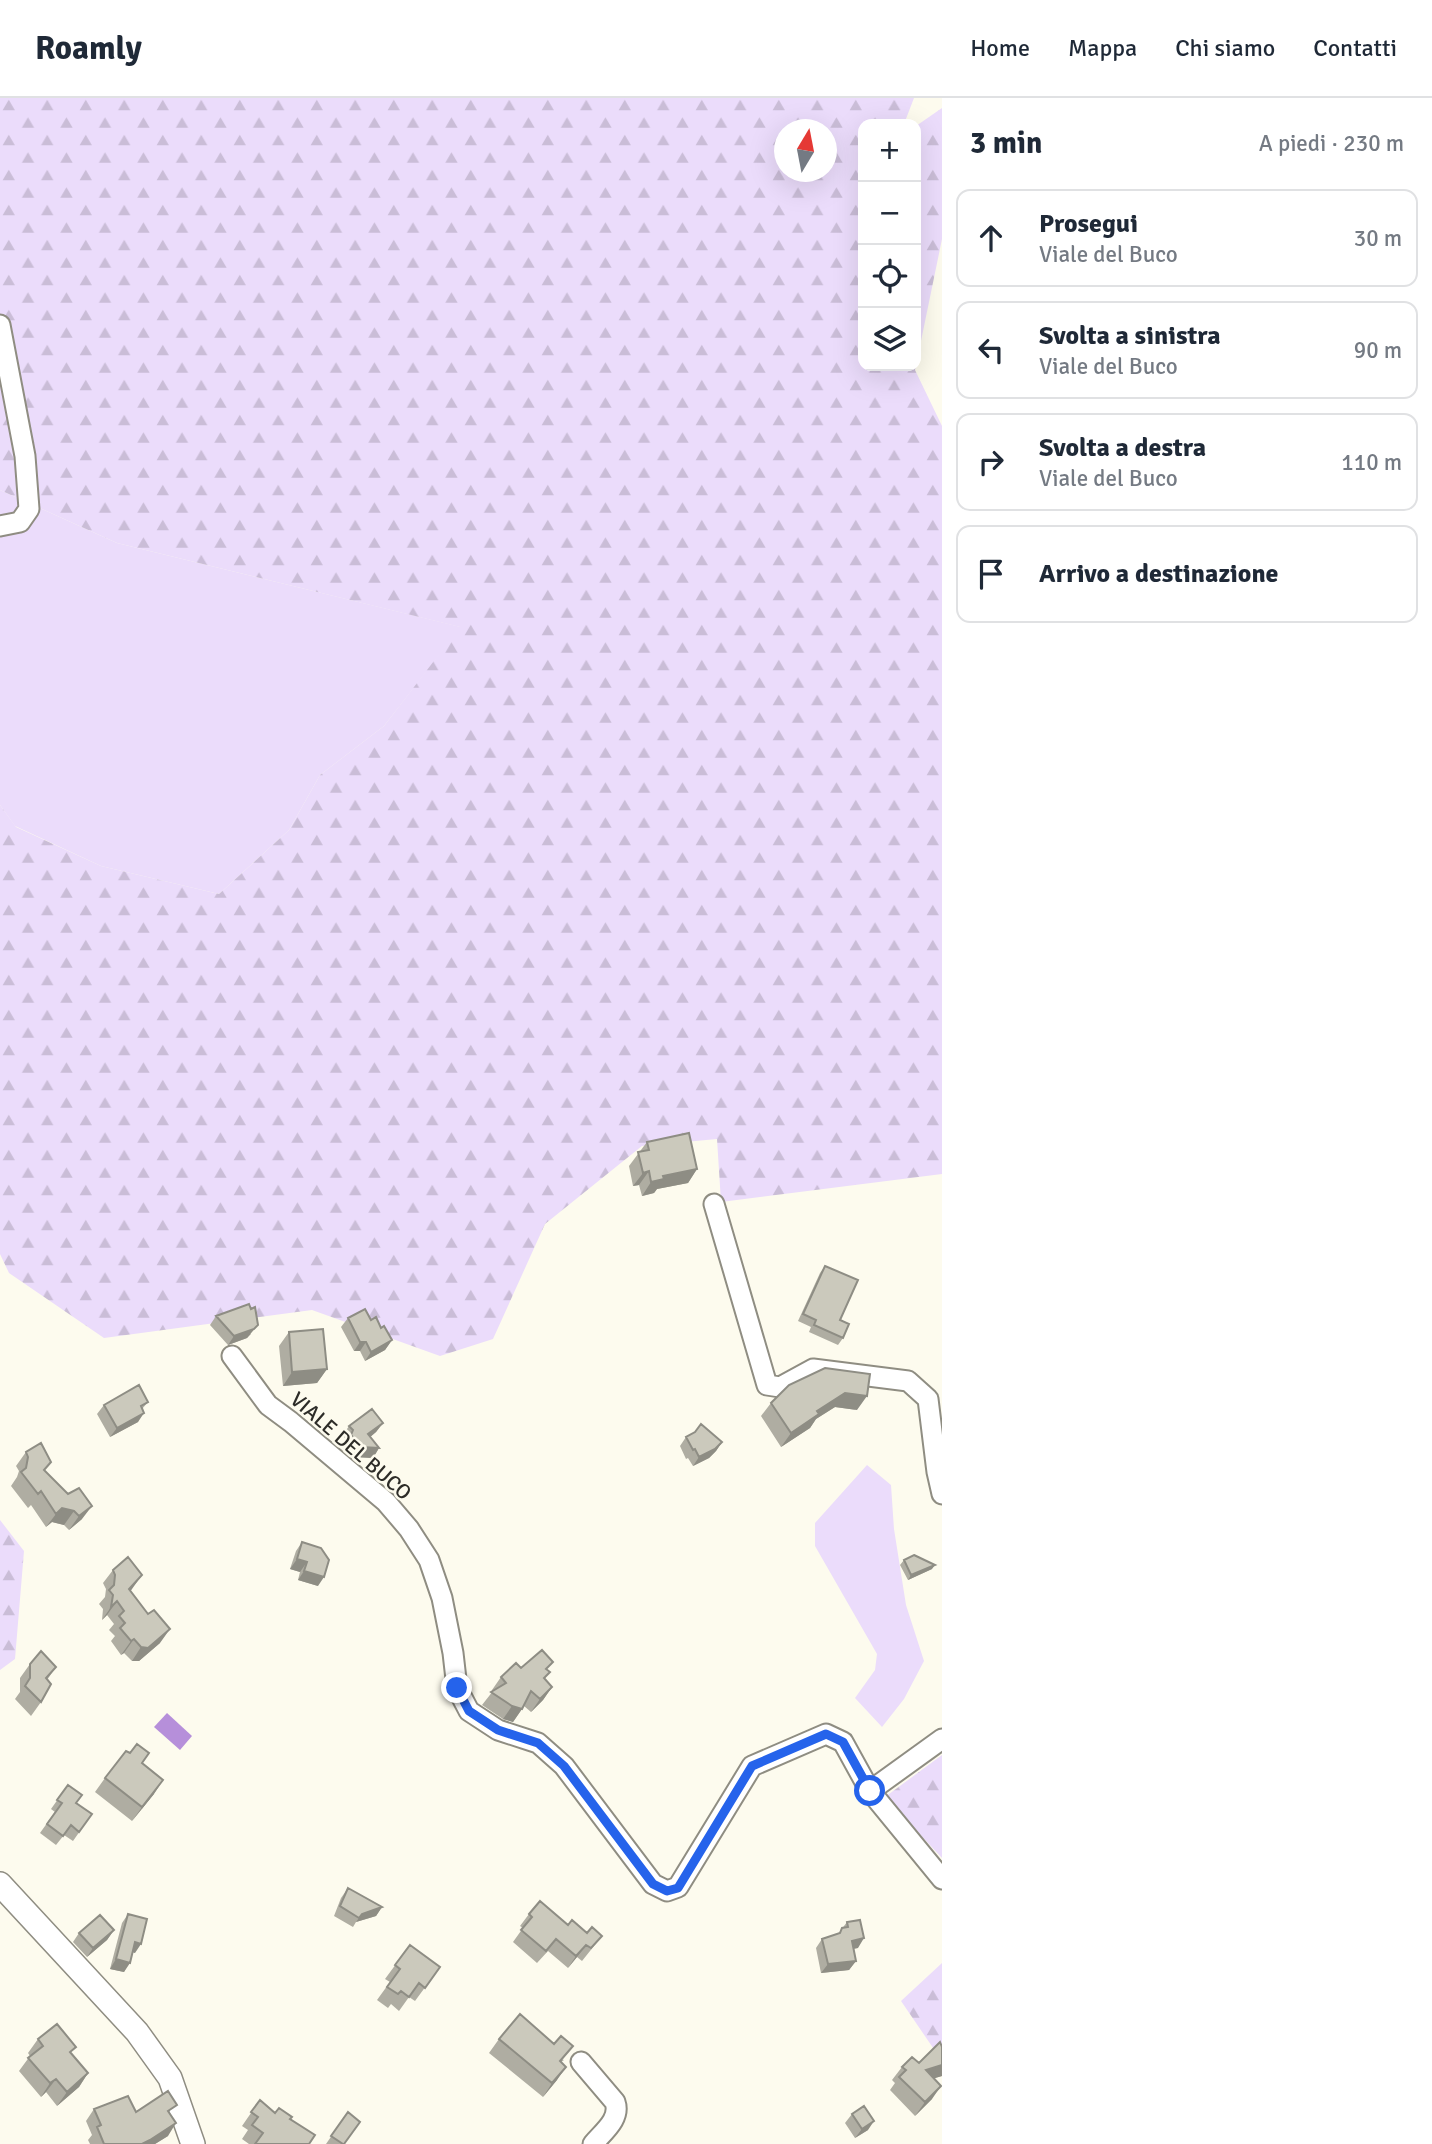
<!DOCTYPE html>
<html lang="it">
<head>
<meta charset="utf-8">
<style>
  body { margin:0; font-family:Signika,sans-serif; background:#f2f2f3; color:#1f2937 }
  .controls { position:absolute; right:21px; top:21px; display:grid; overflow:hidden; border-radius:14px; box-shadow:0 7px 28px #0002 }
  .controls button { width:63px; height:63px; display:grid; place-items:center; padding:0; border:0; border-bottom:2px solid #e0e1e3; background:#fff; color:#1f2937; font:35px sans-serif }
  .compass { position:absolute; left:774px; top:21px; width:63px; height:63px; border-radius:50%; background:#fff; box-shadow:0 7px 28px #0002; rotate:10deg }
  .stop { position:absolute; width:21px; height:21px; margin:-16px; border:5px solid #2563eb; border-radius:50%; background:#fff }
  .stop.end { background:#2563eb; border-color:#fff; box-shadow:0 2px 7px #0008 }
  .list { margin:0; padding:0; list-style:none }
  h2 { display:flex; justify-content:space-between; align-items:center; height:91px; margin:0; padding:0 28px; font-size:30px }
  h2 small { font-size:23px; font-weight:400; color:#747a83 }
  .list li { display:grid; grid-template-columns:46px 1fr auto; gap:21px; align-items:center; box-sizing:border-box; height:98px; margin:0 14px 14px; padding:0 14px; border:2px solid #e0e1e3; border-radius:14px }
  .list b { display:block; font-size:26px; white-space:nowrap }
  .list p { margin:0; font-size:23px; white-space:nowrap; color:#747a83 }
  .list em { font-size:23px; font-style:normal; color:#747a83 }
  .icon { flex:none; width:38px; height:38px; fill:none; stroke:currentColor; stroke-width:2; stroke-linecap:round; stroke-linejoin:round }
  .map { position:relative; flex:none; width:942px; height:2046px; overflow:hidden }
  header { display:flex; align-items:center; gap:42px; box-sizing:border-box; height:98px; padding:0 35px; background:#fff; border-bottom:2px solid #e0e1e3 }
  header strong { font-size:33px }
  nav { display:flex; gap:38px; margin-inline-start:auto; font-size:24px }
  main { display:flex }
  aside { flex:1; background:#fff }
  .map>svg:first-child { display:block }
</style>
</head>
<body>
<header>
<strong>Roamly</strong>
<nav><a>Home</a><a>Mappa</a><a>Chi siamo</a><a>Contatti</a></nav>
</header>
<main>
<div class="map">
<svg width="942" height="2046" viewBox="0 0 942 2046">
  <defs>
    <pattern id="forest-firs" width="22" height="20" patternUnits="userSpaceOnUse" patternTransform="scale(1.75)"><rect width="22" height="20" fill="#ebdcfb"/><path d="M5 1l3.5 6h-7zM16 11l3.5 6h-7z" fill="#cabdd7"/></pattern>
  </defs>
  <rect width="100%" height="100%" fill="#fdfbee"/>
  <!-- grass -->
  <path fill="#ebdcfb" d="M 0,392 L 117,445 L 461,529 L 384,628 L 320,677 L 289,732 L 219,796 L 101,768 L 15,728 L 0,707 Z
    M 867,1367 L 891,1387 L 894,1431 L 906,1507 L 924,1563 L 904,1601 L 882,1629 L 855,1600 L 875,1572 L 877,1556 L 815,1448 L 815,1425 Z"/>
  <!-- forest -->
  <path fill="url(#forest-firs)" fill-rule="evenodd" d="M 0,0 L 914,0 L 904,26 L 863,26 L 863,268 L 916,268 L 916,28 L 942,10 L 942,141 L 915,272 L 942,328 L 942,1076 L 721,1104 L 717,1041 L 642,1048 L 545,1126 L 493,1241 L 440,1258 L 312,1212 L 104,1240 L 9,1175 L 0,1156 L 0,707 L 16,729 L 101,768 L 219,796 L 289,732 L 320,677 L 384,628 L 460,529 L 117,445 L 0,392 ZM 785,32 L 827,32 L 827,74 L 785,74 Z
    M 0,1422 L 24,1453 L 15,1561 L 0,1572 Z
    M 942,1657 L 942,1760 L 885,1699 Z
    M 942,1865 L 942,1963 L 901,1903 Z"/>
  <!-- water -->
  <path fill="#b68fda" d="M 167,1615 L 192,1638 L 180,1652 L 154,1629 Z"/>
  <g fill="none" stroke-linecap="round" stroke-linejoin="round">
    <!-- minor casing -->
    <g stroke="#8f8d82" stroke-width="23">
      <path id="minor" d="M 0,227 L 25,358 L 29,411 L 20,424 L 0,428
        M 714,1106 L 767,1287 L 780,1289 L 813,1271 L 908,1283 L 928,1301 L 937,1374 L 942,1396
        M 232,1258 L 268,1307 L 291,1324 L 386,1404 L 409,1431 L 429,1462 L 442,1500 L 453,1555 L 457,1590 L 469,1613 L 498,1632 L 538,1645 L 564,1668 L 653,1786 L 667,1793 L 678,1789 L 752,1668 L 826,1636 L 843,1644 L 870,1693 L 942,1781
        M 870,1693 L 942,1641
        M 581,1964 L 615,2004 C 621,2021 603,2034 593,2046"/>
    </g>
    <!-- tertiary casing -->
    <g stroke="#8f8d82" stroke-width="26">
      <path id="tertiary" d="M 0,1786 L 137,1934 L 170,1980 L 193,2046"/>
    </g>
    <!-- minor -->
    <use href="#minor" stroke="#fff" stroke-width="19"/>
    <!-- tertiary -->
    <use href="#tertiary" stroke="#fff" stroke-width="23"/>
  </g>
  <!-- wall -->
  <path fill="#afada2" d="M 647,1044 L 697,1071 L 688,1085 L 657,1091 L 654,1095 L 642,1098 L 639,1087 L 633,1088 L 629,1068 Z
    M 825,1168 L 840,1222 L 843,1240 L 838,1247 L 809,1234 L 811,1229 L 798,1223 L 820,1175 Z
    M 216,1218 L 251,1236 L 247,1240 L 228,1247 L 210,1227 Z
    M 348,1220 L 371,1222 L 381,1230 L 392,1242 L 385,1252 L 365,1263 L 360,1253 L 354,1253 L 341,1229 Z
    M 289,1234 L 327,1271 L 317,1285 L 283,1288 L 279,1248 Z
    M 789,1287 L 857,1312 L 835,1309 L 816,1321 L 810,1330 L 781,1349 L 761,1318 L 771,1305 Z
    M 148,1304 L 142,1311 L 138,1324 L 110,1339 L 97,1316 L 104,1307 Z
    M 383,1325 L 376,1334 L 370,1339 L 379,1350 L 373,1360 L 354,1359 L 345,1346 L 346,1342 L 343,1337 L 349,1328 Z
    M 686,1339 L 722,1344 L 716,1353 L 709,1360 L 693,1368 L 688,1360 L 686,1361 L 680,1348 Z
    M 26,1354 L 45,1373 L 82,1421 L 69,1432 L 64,1427 L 52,1424 L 46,1429 L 31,1407 L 28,1410 L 11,1388 L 17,1379 L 19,1373 L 16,1368 Z
    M 302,1444 L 318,1488 L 298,1482 L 300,1474 L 290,1471 L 296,1453 Z
    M 904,1462 L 932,1471 L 908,1482 L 900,1467 Z
    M 113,1472 L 132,1491 L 130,1493 L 160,1545 L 139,1563 L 132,1563 L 124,1555 L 121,1557 L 111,1543 L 115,1538 L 109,1532 L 114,1526 L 107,1517 L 102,1522 L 103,1511 L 99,1506 L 105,1499 L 106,1491 L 103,1485 Z
    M 30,1566 L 56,1569 L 47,1582 L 41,1604 L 31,1618 L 15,1601 L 20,1594 L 20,1580 Z
    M 521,1570 L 548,1572 L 545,1581 L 552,1589 L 543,1602 L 531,1614 L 524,1608 L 513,1624 L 503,1621 L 482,1607 L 493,1593 L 492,1592 L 501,1579 Z
    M 130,1655 L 149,1655 L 142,1665 L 154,1696 L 132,1723 L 95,1694 L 105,1680 Z
    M 68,1687 L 76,1705 L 92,1716 L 73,1743 L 64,1737 L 56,1747 L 40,1735 L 55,1714 L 51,1711 Z
    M 348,1790 L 382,1809 L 376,1818 L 356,1824 L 353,1829 L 334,1818 L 341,1800 Z
    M 128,1816 L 135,1855 L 133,1854 L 124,1874 L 110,1871 L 122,1825 Z
    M 529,1816 L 568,1827 L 587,1835 L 602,1838 L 582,1863 L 577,1859 L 568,1870 L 548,1853 L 537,1865 L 513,1844 L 523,1830 L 520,1828 Z
    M 847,1824 L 858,1850 L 853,1851 L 856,1863 L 849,1872 L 821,1875 L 816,1850 L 822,1841 L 838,1836 Z
    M 114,1832 L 107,1842 L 87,1859 L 73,1844 L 79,1835 Z
    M 410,1847 L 440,1869 L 415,1903 L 409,1899 L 399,1913 L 391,1906 L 388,1910 L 377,1902 L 390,1884 L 385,1881 Z
    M 38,1941 L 72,1956 L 88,1975 L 79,1989 L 57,2008 L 46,1994 L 41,1999 L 19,1973 L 30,1958 L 28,1955 Z
    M 499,1941 L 564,1962 L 561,1964 L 557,1982 L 543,1999 L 489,1955 Z
    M 942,1949 L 942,1978 L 934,1980 L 932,2001 L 915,2018 L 890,1992 L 895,1985 L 892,1982 L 902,1969 L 919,1965 Z
    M 260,2002 L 275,2015 L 291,2021 L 309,2046 L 249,2046 L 242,2041 L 248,2032 L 242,2028 Z
    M 94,2011 L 171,2017 L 168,2038 L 155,2046 L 90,2046 L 88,2042 L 92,2037 L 86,2023 Z
    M 348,2014 L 344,2046 L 326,2046 Z
    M 852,2016 L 868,2032 L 855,2040 L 845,2025 Z"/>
  <!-- shaded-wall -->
  <path fill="#8e8d84" d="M 697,1071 L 688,1085 L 657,1091 L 654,1095 L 642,1098 L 651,1084 L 663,1078 Z
    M 649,1073 L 639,1087 L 633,1088 L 643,1075 Z
    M 258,1227 L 247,1240 L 228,1247 L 234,1238 Z
    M 392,1242 L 385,1252 L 365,1263 L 371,1254 Z
    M 360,1244 L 366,1244 L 360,1253 L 354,1253 Z
    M 327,1271 L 317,1285 L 283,1288 L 292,1274 Z
    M 845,1295 L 867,1298 L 857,1312 L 835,1309 L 816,1321 L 810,1330 L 781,1349 L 791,1335 L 817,1313 Z
    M 144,1315 L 138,1324 L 110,1339 L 117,1330 Z
    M 383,1325 L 376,1334 L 362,1346 L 368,1336 Z
    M 722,1344 L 716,1353 L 709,1360 L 693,1368 L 699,1359 Z
    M 361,1349 L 379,1350 L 373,1360 L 354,1359 Z
    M 92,1408 L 82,1421 L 69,1432 L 79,1418 Z
    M 62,1410 L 74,1413 L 64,1427 L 52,1424 L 46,1429 L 56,1416 Z
    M 297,1461 L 307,1464 L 300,1474 L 290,1471 Z
    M 935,1467 L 932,1471 L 908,1482 L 911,1477 Z
    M 304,1473 L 324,1479 L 318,1488 L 298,1482 Z
    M 142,1477 L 132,1491 L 119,1505 L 129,1491 Z
    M 117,1503 L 107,1517 L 102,1522 L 111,1509 Z
    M 170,1531 L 160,1545 L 139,1563 L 132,1563 L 141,1549 Z
    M 134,1541 L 124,1555 L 121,1557 L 131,1543 Z
    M 552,1589 L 543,1602 L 531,1614 L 540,1601 Z
    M 512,1608 L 522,1611 L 513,1624 L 503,1621 Z
    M 163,1682 L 154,1696 L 132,1723 L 142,1709 Z
    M 382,1809 L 376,1818 L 356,1824 L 362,1816 Z
    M 114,1832 L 107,1842 L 87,1859 L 93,1850 Z
    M 864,1840 L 858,1850 L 845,1852 L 852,1843 Z
    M 135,1844 L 141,1846 L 135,1855 L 129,1853 Z
    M 586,1847 L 577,1859 L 568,1870 L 576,1858 Z
    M 116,1861 L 130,1865 L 124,1874 L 110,1871 Z
    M 856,1863 L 849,1872 L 821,1875 L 828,1866 Z
    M 942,1967 L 942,1978 L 916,1986 L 926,1972 Z
    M 566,1969 L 557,1982 L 543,1999 L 552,1985 Z
    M 88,1975 L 79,1989 L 57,2008 L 67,1994 Z
    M 56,1981 L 46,1994 L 41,1999 L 50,1985 Z
    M 941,1988 L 932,2001 L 915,2018 L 925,2004 Z
    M 874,2023 L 868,2032 L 855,2040 L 862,2031 Z
    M 176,2025 L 168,2038 L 155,2046 L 142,2046 Z"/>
  <!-- building -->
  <path fill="#cbc9bc" stroke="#8e8d84" stroke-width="2" d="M 689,1035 L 697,1071 L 663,1078 L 664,1081 L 651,1084 L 649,1073 L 643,1075 L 638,1054 L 649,1052 L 647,1044 Z
    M 825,1168 L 858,1182 L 840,1222 L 849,1226 L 843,1240 L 814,1227 L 816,1222 L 803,1216 Z
    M 249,1206 L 251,1211 L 255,1209 L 258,1227 L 254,1231 L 234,1238 L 216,1218 Z
    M 365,1211 L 371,1222 L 376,1219 L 381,1230 L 384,1228 L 392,1242 L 371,1254 L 366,1244 L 360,1244 L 348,1220 Z
    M 323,1231 L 327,1271 L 292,1274 L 289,1234 Z
    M 825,1270 L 870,1276 L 867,1298 L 845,1295 L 817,1313 L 819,1316 L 791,1335 L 771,1305 L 789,1287 Z
    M 139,1287 L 148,1304 L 141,1308 L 144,1315 L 117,1330 L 104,1307 Z
    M 372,1311 L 383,1325 L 368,1336 L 379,1350 L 361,1349 L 351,1337 L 353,1332 L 349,1328 Z
    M 701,1326 L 722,1344 L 715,1351 L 699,1359 L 695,1351 L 693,1352 L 686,1339 L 695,1334 Z
    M 41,1345 L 51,1364 L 44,1372 L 68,1396 L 79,1390 L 92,1408 L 79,1418 L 74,1413 L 62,1410 L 56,1416 L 41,1393 L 38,1396 L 21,1374 L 26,1370 L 28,1359 L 26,1354 Z
    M 302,1444 L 321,1450 L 329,1462 L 324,1479 L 304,1473 L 307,1464 L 297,1461 Z
    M 914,1457 L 935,1467 L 911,1477 L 904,1462 Z
    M 128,1459 L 142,1477 L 129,1491 L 148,1516 L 154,1512 L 170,1531 L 148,1550 L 141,1549 L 134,1541 L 131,1543 L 120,1530 L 125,1525 L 119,1518 L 124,1513 L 117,1503 L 111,1509 L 113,1497 L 109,1492 L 114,1487 L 115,1477 L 113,1472 Z
    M 542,1552 L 553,1564 L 546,1571 L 550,1574 L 544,1580 L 552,1589 L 540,1601 L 531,1593 L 522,1611 L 512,1608 L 491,1594 L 506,1585 L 501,1579 L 516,1565 L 521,1570 Z
    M 41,1553 L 56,1569 L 46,1580 L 51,1586 L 41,1604 L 25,1588 L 30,1580 L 30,1566 Z
    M 137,1646 L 149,1655 L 142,1665 L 163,1682 L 142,1709 L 105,1680 L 126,1653 L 130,1655 Z
    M 68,1687 L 82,1697 L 76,1705 L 92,1716 L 79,1734 L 71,1727 L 63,1738 L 47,1726 L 62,1705 L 57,1702 Z
    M 348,1790 L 382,1809 L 362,1816 L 359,1820 L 340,1808 Z
    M 540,1803 L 568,1827 L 572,1822 L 587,1835 L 592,1829 L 602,1838 L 591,1850 L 586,1847 L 576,1858 L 556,1841 L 546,1853 L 521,1832 L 532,1819 L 529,1816 Z
    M 128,1816 L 147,1821 L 141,1846 L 135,1844 L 130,1865 L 116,1861 Z
    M 100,1817 L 114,1832 L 93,1850 L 79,1835 Z
    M 860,1822 L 864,1840 L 852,1843 L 856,1863 L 828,1866 L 822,1841 L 840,1835 L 842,1830 L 848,1829 L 847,1824 Z
    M 410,1847 L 440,1869 L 425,1890 L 419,1885 L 409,1899 L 401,1893 L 398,1896 L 387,1889 L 400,1871 L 395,1867 Z
    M 520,1916 L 554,1946 L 561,1938 L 573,1948 L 560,1963 L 566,1969 L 552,1985 L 499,1941 Z
    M 57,1926 L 76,1949 L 70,1954 L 88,1975 L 67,1994 L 56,1981 L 50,1985 L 28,1960 L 43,1948 L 38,1941 Z
    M 940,1944 L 942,1949 L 942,1967 L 926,1972 L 941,1988 L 925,2004 L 899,1979 L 906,1972 L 902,1969 L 912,1959 L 919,1965 Z
    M 168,1993 L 177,2007 L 168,2013 L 176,2025 L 150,2042 L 142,2046 L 104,2046 L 97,2029 L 101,2027 L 94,2011 L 128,1998 L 136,2014 Z
    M 260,2002 L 275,2015 L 279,2010 L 292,2019 L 290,2021 L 315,2037 L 309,2046 L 255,2046 L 263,2035 L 252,2027 L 258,2019 L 251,2014 Z
    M 864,2008 L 874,2023 L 862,2031 L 852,2016 Z
    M 348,2014 L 360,2024 L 344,2046 L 343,2046 L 331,2038 Z"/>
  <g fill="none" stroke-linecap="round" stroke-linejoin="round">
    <!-- route -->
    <path stroke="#2563eb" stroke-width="9" d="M 457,1590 L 469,1613 L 498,1632 L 538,1645 L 564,1668 L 653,1786 L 667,1793 L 678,1790 L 752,1668 L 826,1636 L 843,1644 L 870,1693"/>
  </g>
  <g text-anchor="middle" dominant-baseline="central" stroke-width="5" stroke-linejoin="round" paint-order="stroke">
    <!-- street labels -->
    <g font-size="21" fill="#2d2c28" stroke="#fdfbee">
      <text transform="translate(351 1348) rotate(41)">VIALE DEL BUCO</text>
    </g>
  </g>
</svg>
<div class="controls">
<button>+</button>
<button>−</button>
<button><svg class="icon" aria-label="locate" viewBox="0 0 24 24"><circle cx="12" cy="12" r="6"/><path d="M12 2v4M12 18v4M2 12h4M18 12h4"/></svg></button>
<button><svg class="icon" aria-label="layers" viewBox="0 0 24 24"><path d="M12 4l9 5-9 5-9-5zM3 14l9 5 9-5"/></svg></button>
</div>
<svg class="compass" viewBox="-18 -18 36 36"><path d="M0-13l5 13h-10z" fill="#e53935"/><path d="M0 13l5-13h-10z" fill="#747a83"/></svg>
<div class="stop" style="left:870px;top:1693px"></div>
<div class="stop end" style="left:457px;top:1590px"></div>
</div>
<aside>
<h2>3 min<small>A piedi · 230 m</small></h2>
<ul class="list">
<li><svg class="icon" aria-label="ahead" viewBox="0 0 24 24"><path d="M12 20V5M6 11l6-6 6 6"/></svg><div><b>Prosegui</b><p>Viale del Buco</p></div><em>30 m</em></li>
<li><svg class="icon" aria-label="left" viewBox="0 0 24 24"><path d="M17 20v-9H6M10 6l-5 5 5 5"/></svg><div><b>Svolta a sinistra</b><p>Viale del Buco</p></div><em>90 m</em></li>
<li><svg class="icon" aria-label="right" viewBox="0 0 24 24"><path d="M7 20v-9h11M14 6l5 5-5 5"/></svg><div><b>Svolta a destra</b><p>Viale del Buco</p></div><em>110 m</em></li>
<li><svg class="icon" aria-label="arrive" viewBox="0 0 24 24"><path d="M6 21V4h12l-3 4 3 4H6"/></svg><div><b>Arrivo a destinazione</b></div></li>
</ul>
</aside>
</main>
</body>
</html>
